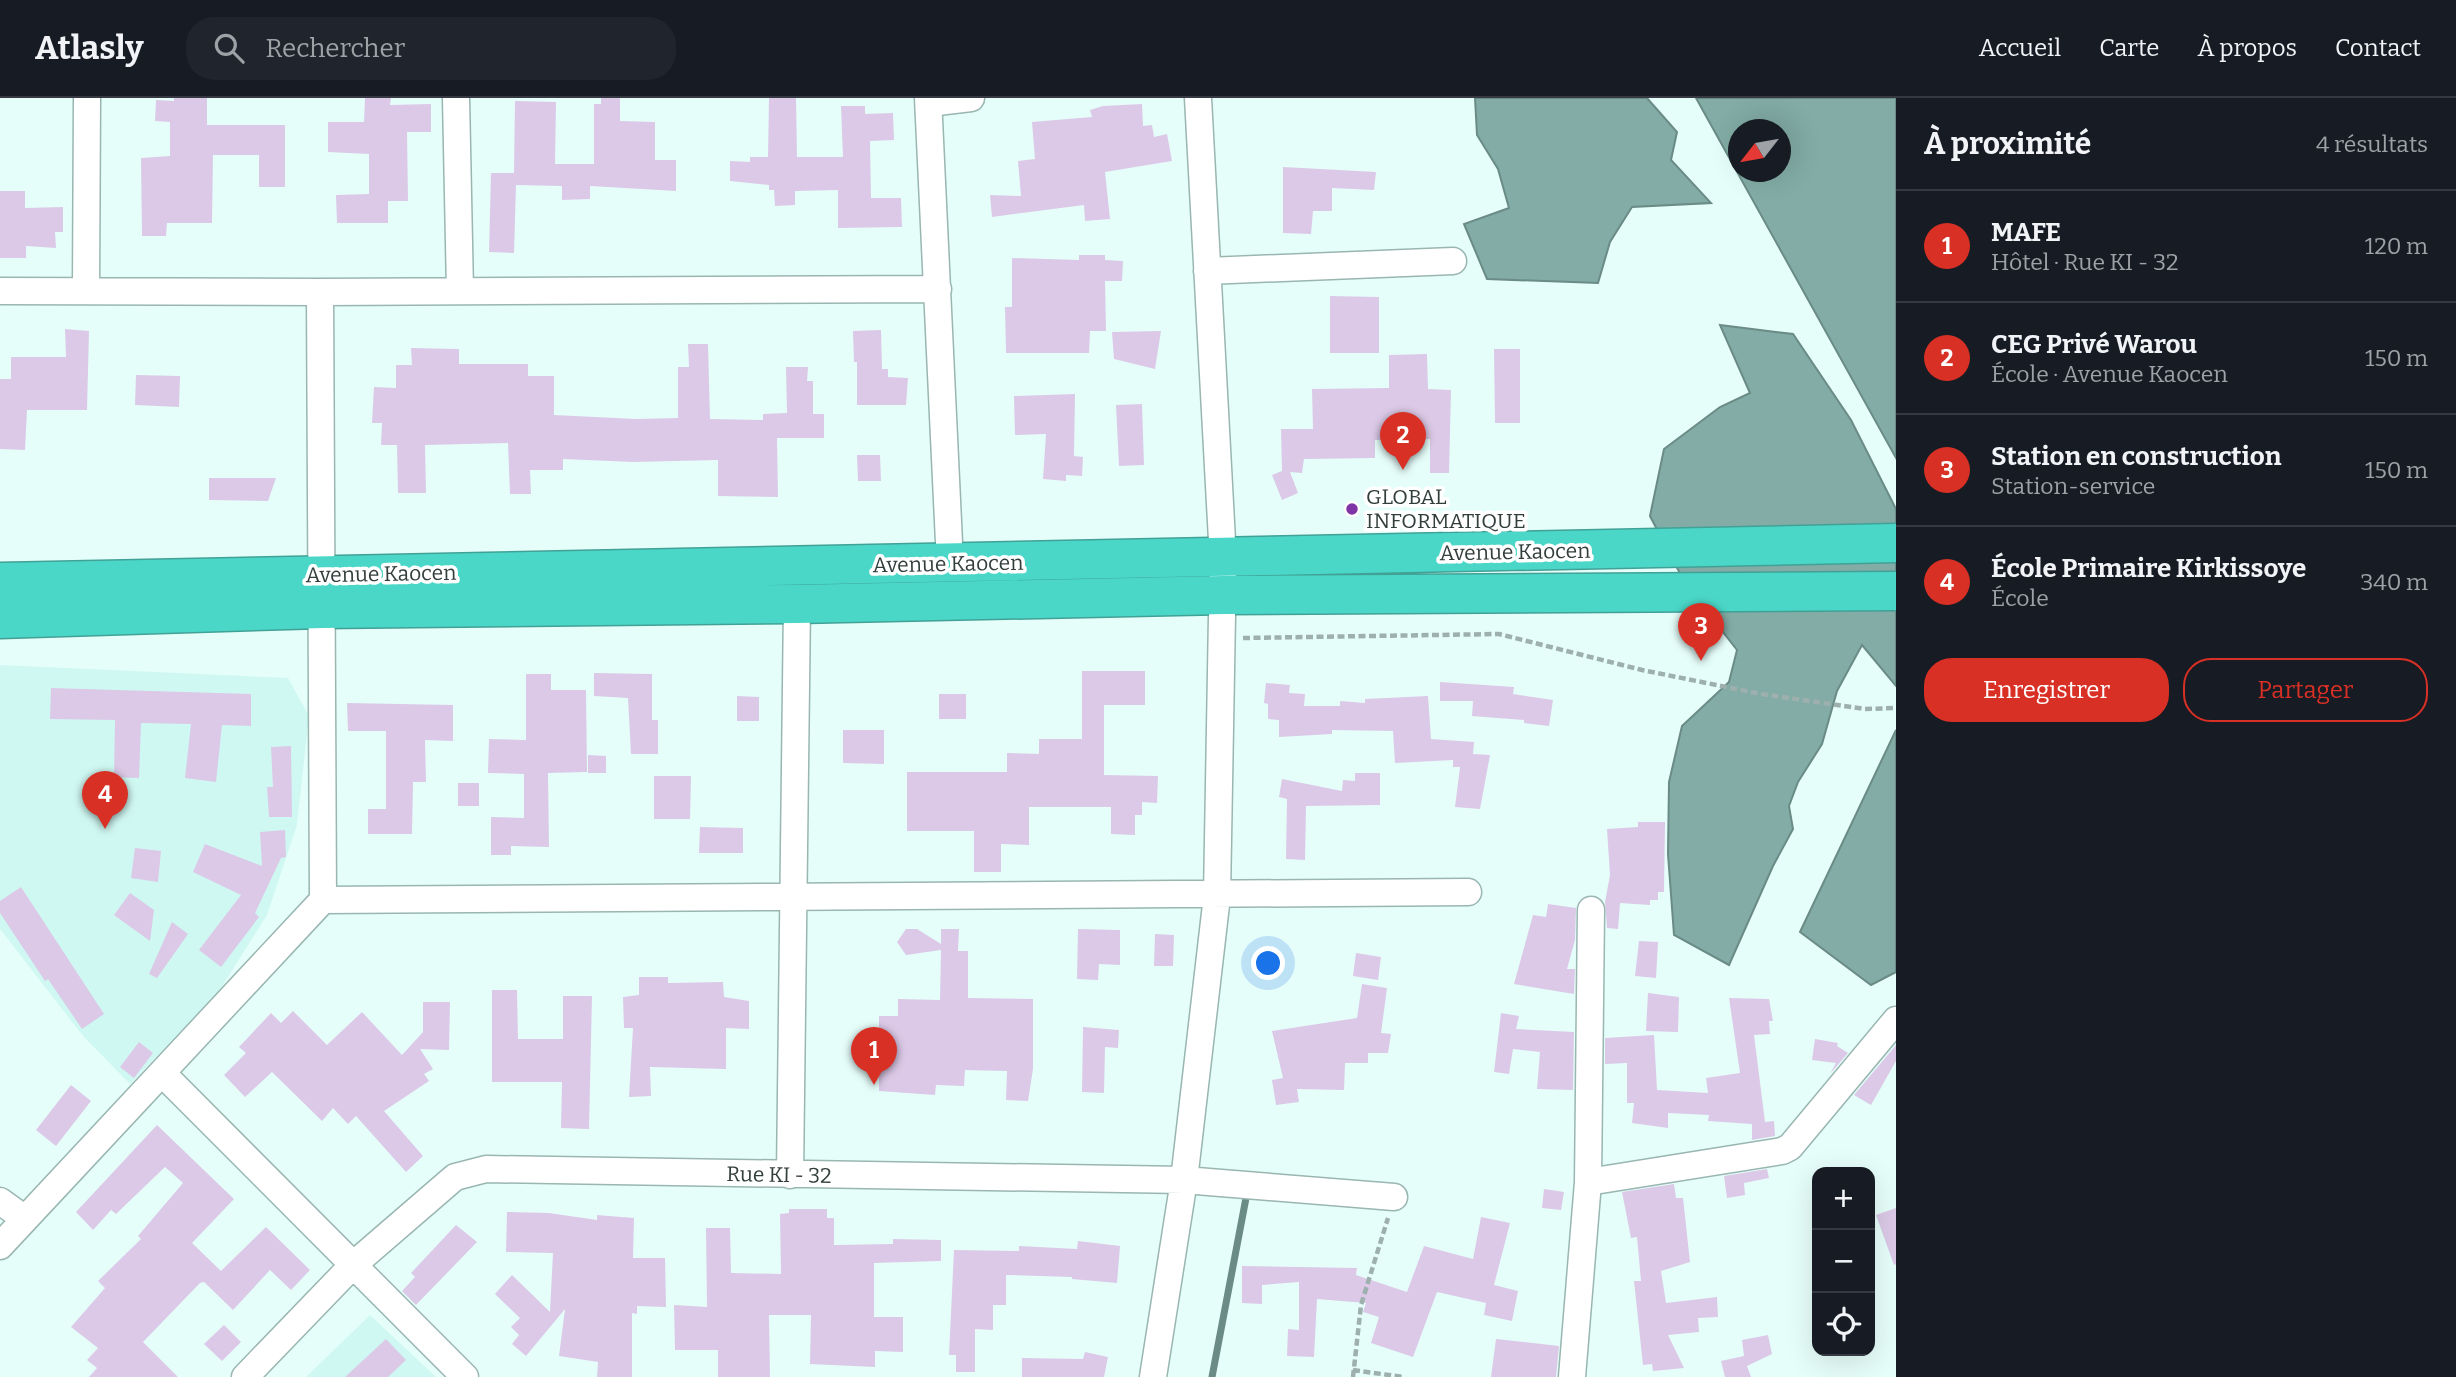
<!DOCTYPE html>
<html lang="fr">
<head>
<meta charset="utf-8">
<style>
  body { margin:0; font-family:Bitter,serif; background:#20242c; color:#f1f3f6 }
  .controls { position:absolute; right:21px; bottom:21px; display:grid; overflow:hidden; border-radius:14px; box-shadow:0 7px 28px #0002 }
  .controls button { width:63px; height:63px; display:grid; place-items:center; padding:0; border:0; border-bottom:2px solid #363941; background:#171b24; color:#f1f3f6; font:35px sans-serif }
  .compass { position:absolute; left:1728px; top:21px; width:63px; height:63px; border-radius:50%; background:#171b24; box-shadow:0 7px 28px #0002; rotate:239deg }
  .you { position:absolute; left:1269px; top:866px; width:24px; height:24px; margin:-18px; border:5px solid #fff; border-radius:50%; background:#1a73e8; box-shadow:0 0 0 10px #1a73e833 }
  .badge { display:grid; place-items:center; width:46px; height:46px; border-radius:50%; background:#d93025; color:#fff; font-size:23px; font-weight:700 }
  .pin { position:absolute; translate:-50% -58px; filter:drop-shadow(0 2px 4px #0008) }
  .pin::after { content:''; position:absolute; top:37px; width:24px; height:21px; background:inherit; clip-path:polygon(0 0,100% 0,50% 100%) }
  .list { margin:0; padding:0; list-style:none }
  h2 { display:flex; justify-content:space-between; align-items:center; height:91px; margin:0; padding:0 28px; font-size:30px }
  h2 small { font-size:23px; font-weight:400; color:#9ea1a6 }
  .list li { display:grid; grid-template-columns:46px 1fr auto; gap:21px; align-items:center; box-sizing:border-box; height:112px; padding:0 28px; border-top:2px solid #363941 }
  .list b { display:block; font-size:26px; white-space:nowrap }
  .list p { margin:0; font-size:23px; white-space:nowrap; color:#9ea1a6 }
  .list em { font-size:23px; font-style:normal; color:#9ea1a6 }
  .actions { display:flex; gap:14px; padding:21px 28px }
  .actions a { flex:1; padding:16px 0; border:2px solid #d93025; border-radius:28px; text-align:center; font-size:24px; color:#d93025 }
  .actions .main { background:#d93025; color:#fff }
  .icon { flex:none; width:38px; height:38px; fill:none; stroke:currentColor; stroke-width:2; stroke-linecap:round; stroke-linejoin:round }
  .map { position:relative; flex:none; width:1896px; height:1279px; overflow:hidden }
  header { display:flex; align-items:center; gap:42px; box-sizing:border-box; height:98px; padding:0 35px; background:#171b24; border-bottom:2px solid #363941 }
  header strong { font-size:33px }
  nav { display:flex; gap:38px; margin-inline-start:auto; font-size:24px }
  .search { width:490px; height:63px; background:#20242c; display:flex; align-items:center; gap:18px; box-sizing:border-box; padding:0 24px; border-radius:28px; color:#9ea1a6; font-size:26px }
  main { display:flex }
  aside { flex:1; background:#171b24 }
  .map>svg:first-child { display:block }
</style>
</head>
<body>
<header>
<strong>Atlasly</strong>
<div class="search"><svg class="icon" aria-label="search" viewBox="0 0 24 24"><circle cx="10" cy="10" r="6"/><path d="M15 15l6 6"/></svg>Rechercher</div>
<nav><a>Accueil</a><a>Carte</a><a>À propos</a><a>Contact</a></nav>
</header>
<main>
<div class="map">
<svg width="1896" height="1279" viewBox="0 0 1896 1279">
  <rect width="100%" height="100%" fill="#e6fefa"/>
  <!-- built -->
  <path fill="#d0f8f2" d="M 0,567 L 288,580 L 309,618 L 297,727 L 267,817 L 219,893 L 130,986 L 83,938 L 0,831 Z
    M 370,1217 L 436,1279 L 306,1279 Z"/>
  <!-- water -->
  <path fill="#82aca5" stroke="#6a8b86" stroke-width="2" fill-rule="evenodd" d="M 1475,0 L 1647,0 L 1677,34 L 1671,62 L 1711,105 L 1632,109 L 1610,144 L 1598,185 L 1487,181 L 1464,126 L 1509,110 L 1498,71 L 1477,37 Z
    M 1696,0 L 1896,0 L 1896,360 ZM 1738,32 L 1780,32 L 1780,74 L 1738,74 Z
    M 1720,227 L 1793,236 L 1851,322 L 1896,411 L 1896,588 L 1862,547 L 1837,593 L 1822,646 L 1798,684 L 1789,708 L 1793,731 L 1773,768 L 1729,867 L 1674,837 L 1668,756 L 1669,684 L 1682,628 L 1729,584 L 1737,552 L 1686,487 L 1650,418 L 1664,351 L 1720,309 L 1750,295 Z
    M 1896,632 L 1896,874 L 1871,887 L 1800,834 Z"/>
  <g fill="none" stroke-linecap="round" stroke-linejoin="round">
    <!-- stream -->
    <path stroke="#6a8b86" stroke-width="7" d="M 1212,1279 L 1246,1100"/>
  </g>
  <!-- building -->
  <path fill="#dbc9e7" d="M 174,0 L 207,0 L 207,27 L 285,27 L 285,89 L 259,89 L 259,57 L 213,57 L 212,125 L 167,125 L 166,138 L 142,138 L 141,60 L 170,58 L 170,24 L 155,23 L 156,2 L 174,3 Z
    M 365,0 L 391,0 L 390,7 L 431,6 L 431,34 L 407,34 L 408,103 L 388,103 L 388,125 L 337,125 L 336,97 L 369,96 L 369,56 L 328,54 L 328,24 L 364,24 Z
    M 601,0 L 620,0 L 620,23 L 655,24 L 655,62 L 676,62 L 676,93 L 590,88 L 590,101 L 562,102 L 562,88 L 516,87 L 514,155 L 489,154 L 491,75 L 514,75 L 515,3 L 556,4 L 555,66 L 594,66 L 594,6 L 601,6 Z
    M 769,0 L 796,0 L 797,59 L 843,59 L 841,8 L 865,8 L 865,16 L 893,15 L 894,42 L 870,43 L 871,100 L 901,100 L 902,129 L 838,130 L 838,92 L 795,93 L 795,107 L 775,108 L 774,92 L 769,92 L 769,87 L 730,83 L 730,63 L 750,64 L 750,59 L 768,59 Z
    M 1142,6 L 1143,28 L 1152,27 L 1154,39 L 1167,36 L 1172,63 L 1105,74 L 1110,121 L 1085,123 L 1084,107 L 992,119 L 990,97 L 1021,98 L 1018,63 L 1035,61 L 1032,24 L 1092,19 L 1090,12 L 1103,8 Z
    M 1283,69 L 1376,74 L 1374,92 L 1332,90 L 1332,113 L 1313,113 L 1311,136 L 1283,135 Z
    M 0,93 L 25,93 L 25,110 L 63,109 L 63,134 L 55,134 L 56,150 L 26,148 L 26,160 L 0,160 Z
    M 1079,157 L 1105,157 L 1105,162 L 1123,163 L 1122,183 L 1105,183 L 1106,233 L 1090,233 L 1089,255 L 1006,255 L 1005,209 L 1012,209 L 1012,160 L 1079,162 Z
    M 1330,198 L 1379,199 L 1379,255 L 1330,255 Z
    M 65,231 L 89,233 L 87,312 L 27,312 L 25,352 L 0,351 L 0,281 L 11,281 L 11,259 L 66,259 Z
    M 881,232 L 882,271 L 888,271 L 888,279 L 908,280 L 906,307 L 857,307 L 857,264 L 854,264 L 853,233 Z
    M 1161,233 L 1155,271 L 1114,261 L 1112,234 Z
    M 688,246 L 708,246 L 710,321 L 763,322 L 763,316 L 787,315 L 786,269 L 808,269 L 807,283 L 813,283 L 813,316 L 824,316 L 824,340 L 777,340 L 778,399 L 718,398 L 718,362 L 633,364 L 563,361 L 563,372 L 530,372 L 531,396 L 510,396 L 508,345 L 425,347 L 426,395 L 398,395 L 397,347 L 381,347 L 382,325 L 372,325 L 374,289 L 396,290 L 396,267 L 412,267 L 411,250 L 459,251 L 459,266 L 528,266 L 528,278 L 554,278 L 554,317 L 636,321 L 678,320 L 678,269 L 689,269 Z
    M 1494,251 L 1520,251 L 1520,325 L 1495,325 Z
    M 1427,256 L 1428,291 L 1451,292 L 1449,375 L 1430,375 L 1430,341 L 1375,342 L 1375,360 L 1304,361 L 1302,375 L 1290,374 L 1298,395 L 1282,402 L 1272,377 L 1282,373 L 1281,331 L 1313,331 L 1312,291 L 1389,290 L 1389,257 Z
    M 136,277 L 180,278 L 179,309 L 135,307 Z
    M 1075,296 L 1074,358 L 1083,359 L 1082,378 L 1066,377 L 1066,383 L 1043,381 L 1046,336 L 1015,337 L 1014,298 Z
    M 1142,306 L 1144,367 L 1119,368 L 1116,307 Z
    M 857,357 L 880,357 L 881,383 L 858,383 Z
    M 209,380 L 276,380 L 268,403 L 209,402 Z
    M 1082,573 L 1145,573 L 1145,607 L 1104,607 L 1104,677 L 1158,678 L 1157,705 L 1142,704 L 1142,717 L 1135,717 L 1135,737 L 1111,736 L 1111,709 L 1029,709 L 1029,747 L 1001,746 L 1001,774 L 974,774 L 974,733 L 907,733 L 907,674 L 1007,674 L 1007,655 L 1039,656 L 1039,641 L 1082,641 Z
    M 594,575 L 652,576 L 652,622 L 658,622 L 658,656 L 631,656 L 628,600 L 594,598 Z
    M 526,576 L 551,576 L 551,592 L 586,592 L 587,674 L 548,675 L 549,749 L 511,748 L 511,757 L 491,757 L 491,719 L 524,720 L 524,676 L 488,675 L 489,641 L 526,642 Z
    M 1440,584 L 1514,589 L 1513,596 L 1553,602 L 1549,628 L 1524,625 L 1524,622 L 1472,618 L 1473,603 L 1440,603 Z
    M 1266,585 L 1290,587 L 1289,595 L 1305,596 L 1304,608 L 1340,608 L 1340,603 L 1365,605 L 1365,601 L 1428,598 L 1431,641 L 1474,644 L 1473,656 L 1490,657 L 1480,711 L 1455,709 L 1460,669 L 1453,669 L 1453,662 L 1395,665 L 1393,633 L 1332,632 L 1332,636 L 1279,639 L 1279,622 L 1268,621 L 1268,606 L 1264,605 Z
    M 51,590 L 251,596 L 251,628 L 222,627 L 216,684 L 185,680 L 191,626 L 141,625 L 139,680 L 114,679 L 115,622 L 50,621 Z
    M 939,596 L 966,596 L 966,621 L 939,621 Z
    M 737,598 L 759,599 L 759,623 L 737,623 Z
    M 347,605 L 453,607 L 453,643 L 425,642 L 426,684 L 413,684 L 412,736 L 368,736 L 368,711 L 386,711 L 386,633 L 348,633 Z
    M 843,632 L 884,632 L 884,666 L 843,665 Z
    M 291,648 L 292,719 L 269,719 L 267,689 L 273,689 L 271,649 Z
    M 588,657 L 606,658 L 606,675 L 588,675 Z
    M 1355,675 L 1380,675 L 1380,707 L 1306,708 L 1305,762 L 1286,761 L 1287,701 L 1279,699 L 1282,681 L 1342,693 L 1343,682 L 1355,683 Z
    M 654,678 L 691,678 L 690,721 L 654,721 Z
    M 458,685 L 479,685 L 479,708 L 458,708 Z
    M 1638,724 L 1665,724 L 1664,794 L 1658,794 L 1658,802 L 1650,802 L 1650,807 L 1620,805 L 1618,831 L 1607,830 L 1605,804 L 1610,777 L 1607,731 L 1638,729 Z
    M 700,729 L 743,730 L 743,755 L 699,755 Z
    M 285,732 L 286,759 L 281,760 L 255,815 L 259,819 L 221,869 L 199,852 L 241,797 L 193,774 L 205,746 L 262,768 L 260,734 Z
    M 135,750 L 161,753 L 158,784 L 131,780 Z
    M 21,789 L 104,916 L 82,931 L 48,881 L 45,883 L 0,815 L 0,803 Z
    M 130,795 L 154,812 L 150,843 L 114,817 Z
    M 1548,806 L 1576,810 L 1575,842 L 1567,871 L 1575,871 L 1574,896 L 1514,886 L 1533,817 L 1546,819 Z
    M 172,824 L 188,836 L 157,880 L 149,876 Z
    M 906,831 L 917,831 L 941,846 L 941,831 L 959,831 L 958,853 L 968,853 L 968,900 L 1033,901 L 1033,971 L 1028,1003 L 1006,1002 L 1007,973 L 965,972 L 964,988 L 936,987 L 935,997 L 879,993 L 879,918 L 898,918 L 898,901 L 940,902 L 941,852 L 906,857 L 897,844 Z
    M 1078,831 L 1120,832 L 1120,867 L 1099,866 L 1098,882 L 1077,881 Z
    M 1155,836 L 1174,837 L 1173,868 L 1154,868 Z
    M 1639,843 L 1658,844 L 1656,880 L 1635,878 Z
    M 1356,855 L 1381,859 L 1378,882 L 1353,878 Z
    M 639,879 L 668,879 L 668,885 L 723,884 L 724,899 L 749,903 L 749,931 L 726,930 L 726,971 L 650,969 L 651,998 L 629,999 L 633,930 L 624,930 L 623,899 L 639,897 Z
    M 1362,886 L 1387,890 L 1381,935 L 1391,936 L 1388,955 L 1368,955 L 1368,965 L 1345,965 L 1344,992 L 1297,991 L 1299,1004 L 1276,1007 L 1272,982 L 1283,980 L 1272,933 L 1357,920 Z
    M 492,892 L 517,892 L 518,941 L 563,941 L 563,898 L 592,898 L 589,1031 L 561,1030 L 562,984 L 492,984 Z
    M 1648,895 L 1679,899 L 1678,934 L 1646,933 Z
    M 1729,900 L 1769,901 L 1773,923 L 1769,923 L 1770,936 L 1754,937 L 1765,1024 L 1774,1023 L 1775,1038 L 1752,1042 L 1752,1026 L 1708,1023 L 1709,1017 L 1668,1015 L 1668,1030 L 1632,1025 L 1634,1005 L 1627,1005 L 1627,965 L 1605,966 L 1605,940 L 1654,937 L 1657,992 L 1708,995 L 1706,980 L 1740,975 Z
    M 423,904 L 450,904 L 449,952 L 420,951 L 433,971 L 424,976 L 429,983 L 384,1013 L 423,1058 L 406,1074 L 356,1018 L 348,1026 L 333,1010 L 322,1023 L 272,974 L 245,999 L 224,977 L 246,955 L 239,949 L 271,915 L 281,925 L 293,913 L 327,947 L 362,914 L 402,957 L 423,934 Z
    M 1501,915 L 1519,918 L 1516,931 L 1574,934 L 1573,992 L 1537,991 L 1540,954 L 1513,951 L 1509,976 L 1494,974 Z
    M 1083,929 L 1119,932 L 1118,950 L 1105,949 L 1104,995 L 1082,994 Z
    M 1815,941 L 1838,945 L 1837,948 L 1848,955 L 1830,976 L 1836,965 L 1812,962 Z
    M 139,944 L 153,955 L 134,980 L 120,969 Z
    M 1896,947 L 1896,963 L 1871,1007 L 1854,997 Z
    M 71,987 L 91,1003 L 56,1048 L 36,1032 Z
    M 157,1027 L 234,1101 L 192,1145 L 221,1173 L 266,1129 L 310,1172 L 291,1192 L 270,1172 L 233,1212 L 204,1184 L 200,1185 L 143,1244 L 178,1279 L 89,1279 L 97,1270 L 87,1262 L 98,1250 L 71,1229 L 105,1190 L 98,1183 L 141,1141 L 138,1138 L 183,1085 L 165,1069 L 116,1116 L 111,1112 L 93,1132 L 76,1114 Z
    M 1767,1071 L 1769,1080 L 1744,1085 L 1745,1097 L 1727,1100 L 1724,1078 Z
    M 1674,1086 L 1676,1100 L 1683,1100 L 1690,1164 L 1661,1173 L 1666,1205 L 1717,1199 L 1718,1219 L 1698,1220 L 1699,1234 L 1668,1237 L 1684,1270 L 1653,1273 L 1652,1266 L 1643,1267 L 1634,1183 L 1641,1183 L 1637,1139 L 1631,1140 L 1622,1094 Z
    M 1544,1091 L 1564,1094 L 1561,1112 L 1542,1110 Z
    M 1896,1110 L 1896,1166 L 1894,1167 L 1876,1117 Z
    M 789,1111 L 827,1111 L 827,1120 L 834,1120 L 834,1147 L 893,1146 L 893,1141 L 941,1142 L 941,1163 L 874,1165 L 874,1219 L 903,1219 L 903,1254 L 875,1253 L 875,1269 L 810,1266 L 811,1217 L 769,1217 L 770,1279 L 718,1279 L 718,1252 L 675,1252 L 674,1207 L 707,1209 L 706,1130 L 730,1130 L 731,1175 L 781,1176 L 780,1116 L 789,1115 Z
    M 507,1114 L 549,1115 L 597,1122 L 597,1117 L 634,1120 L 633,1160 L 665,1160 L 666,1209 L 637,1208 L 637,1216 L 632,1215 L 632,1279 L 597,1279 L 598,1264 L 559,1258 L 565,1211 L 526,1258 L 512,1246 L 519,1237 L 511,1229 L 520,1220 L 495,1196 L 512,1177 L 550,1214 L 553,1155 L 506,1154 Z
    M 1481,1119 L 1510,1125 L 1494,1187 L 1518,1193 L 1512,1223 L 1484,1217 L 1486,1205 L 1437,1194 L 1413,1259 L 1371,1245 L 1379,1219 L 1363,1214 L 1366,1205 L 1317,1201 L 1314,1259 L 1287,1258 L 1288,1231 L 1299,1232 L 1299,1184 L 1262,1187 L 1262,1206 L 1242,1205 L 1242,1168 L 1357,1170 L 1356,1177 L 1407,1194 L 1424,1148 L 1473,1161 Z
    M 456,1127 L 477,1144 L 416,1207 L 402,1193 L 415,1179 L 411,1175 Z
    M 1078,1143 L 1120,1148 L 1117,1185 L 1072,1181 L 1072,1179 L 1006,1177 L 1006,1207 L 993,1207 L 993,1232 L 975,1231 L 975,1274 L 956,1274 L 956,1257 L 949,1257 L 954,1152 L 1019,1153 L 1019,1148 L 1077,1151 Z
    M 224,1227 L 241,1244 L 222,1263 L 204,1246 Z
    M 1768,1237 L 1772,1256 L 1747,1268 L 1751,1279 L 1725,1279 L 1721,1263 L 1744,1258 L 1742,1242 Z
    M 386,1241 L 406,1262 L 388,1279 L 345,1279 Z
    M 1496,1241 L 1559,1248 L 1556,1279 L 1491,1279 Z
    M 1085,1254 L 1108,1259 L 1104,1279 L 1022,1279 L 1022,1260 L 1083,1261 Z"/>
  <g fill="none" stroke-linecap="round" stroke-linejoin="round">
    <!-- street casing -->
    <g stroke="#99b6b1" stroke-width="29">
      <path id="street" d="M 456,0 L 460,193
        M 928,0 L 950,466
        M 929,5 L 971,0
        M 1207,173 L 1453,163
        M 0,193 L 320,194 L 323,802 L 0,1148
        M 86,193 L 87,0
        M 320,194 L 938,191
        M 323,802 L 1468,794
        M 162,975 L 465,1279
        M 790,1077 L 797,506
        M 1588,1084 L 1782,1053 L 1790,1049 L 1896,922
        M 0,1103 L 25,1121
        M 245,1279 L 353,1167 L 455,1079 L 486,1071 L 1184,1082 L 1394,1099
        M 1153,1279 L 1184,1082 L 1217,798 L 1223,461 L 1198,0
        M 1572,1279 L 1588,1084 L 1591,812"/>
    </g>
    <!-- highway casing -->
    <g stroke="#42a196" stroke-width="41">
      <path id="highway" d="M 0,484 L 1896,445
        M 0,521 L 322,511 L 797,506 L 1224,497 L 1896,493"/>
    </g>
    <!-- path -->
    <path stroke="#9db0ad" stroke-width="4.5" stroke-dasharray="7 3.5" stroke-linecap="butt" d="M 1243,540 L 1499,536 L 1642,572 L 1761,596 L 1865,611 L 1896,610
      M 1353,1272 L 1403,1279
      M 1353,1279 L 1361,1207 L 1388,1120"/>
    <!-- street -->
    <use href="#street" stroke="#fff" stroke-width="26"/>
    <!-- highway -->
    <use href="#highway" stroke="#4ad7c7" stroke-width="38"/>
  </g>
  <!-- markers -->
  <circle fill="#8035a7" stroke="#fff" stroke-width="2.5" cx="1352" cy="411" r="7"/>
  <g text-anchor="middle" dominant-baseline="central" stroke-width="7" stroke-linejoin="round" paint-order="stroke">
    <!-- poi labels -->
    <g font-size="21" fill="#323e3c" stroke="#fff" text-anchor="start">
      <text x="1366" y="399">GLOBAL<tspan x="1366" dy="24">INFORMATIQUE</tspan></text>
    </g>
    <!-- street labels -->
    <g font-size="21" fill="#323e3c" stroke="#fff">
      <text transform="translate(1515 454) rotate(-1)">Avenue Kaocen</text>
      <text transform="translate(948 466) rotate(-1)">Avenue Kaocen</text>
      <text transform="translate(381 476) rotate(-1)">Avenue Kaocen</text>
      <text transform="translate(779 1077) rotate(1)">Rue KI - 32</text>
    </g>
  </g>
</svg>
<div class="controls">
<button>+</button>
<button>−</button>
<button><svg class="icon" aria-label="locate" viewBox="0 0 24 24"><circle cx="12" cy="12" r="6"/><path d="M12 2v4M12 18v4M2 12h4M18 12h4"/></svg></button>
</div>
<svg class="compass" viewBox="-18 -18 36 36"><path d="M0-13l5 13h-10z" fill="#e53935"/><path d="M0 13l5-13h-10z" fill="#9ea1a6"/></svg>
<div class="you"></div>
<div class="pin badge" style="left:874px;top:987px">1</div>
<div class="pin badge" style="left:1403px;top:372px">2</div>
<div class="pin badge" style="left:1701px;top:563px">3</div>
<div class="pin badge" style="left:105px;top:731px">4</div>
</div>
<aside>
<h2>À proximité<small>4 résultats</small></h2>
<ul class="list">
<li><span class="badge">1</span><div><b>MAFE</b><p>Hôtel · Rue KI - 32</p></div><em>120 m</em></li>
<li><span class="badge">2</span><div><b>CEG Privé Warou</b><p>École · Avenue Kaocen</p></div><em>150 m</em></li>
<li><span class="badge">3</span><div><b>Station en construction</b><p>Station-service</p></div><em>150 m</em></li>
<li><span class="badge">4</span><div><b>École Primaire Kirkissoye</b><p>École</p></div><em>340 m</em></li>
</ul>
<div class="actions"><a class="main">Enregistrer</a><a>Partager</a></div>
</aside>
</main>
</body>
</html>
